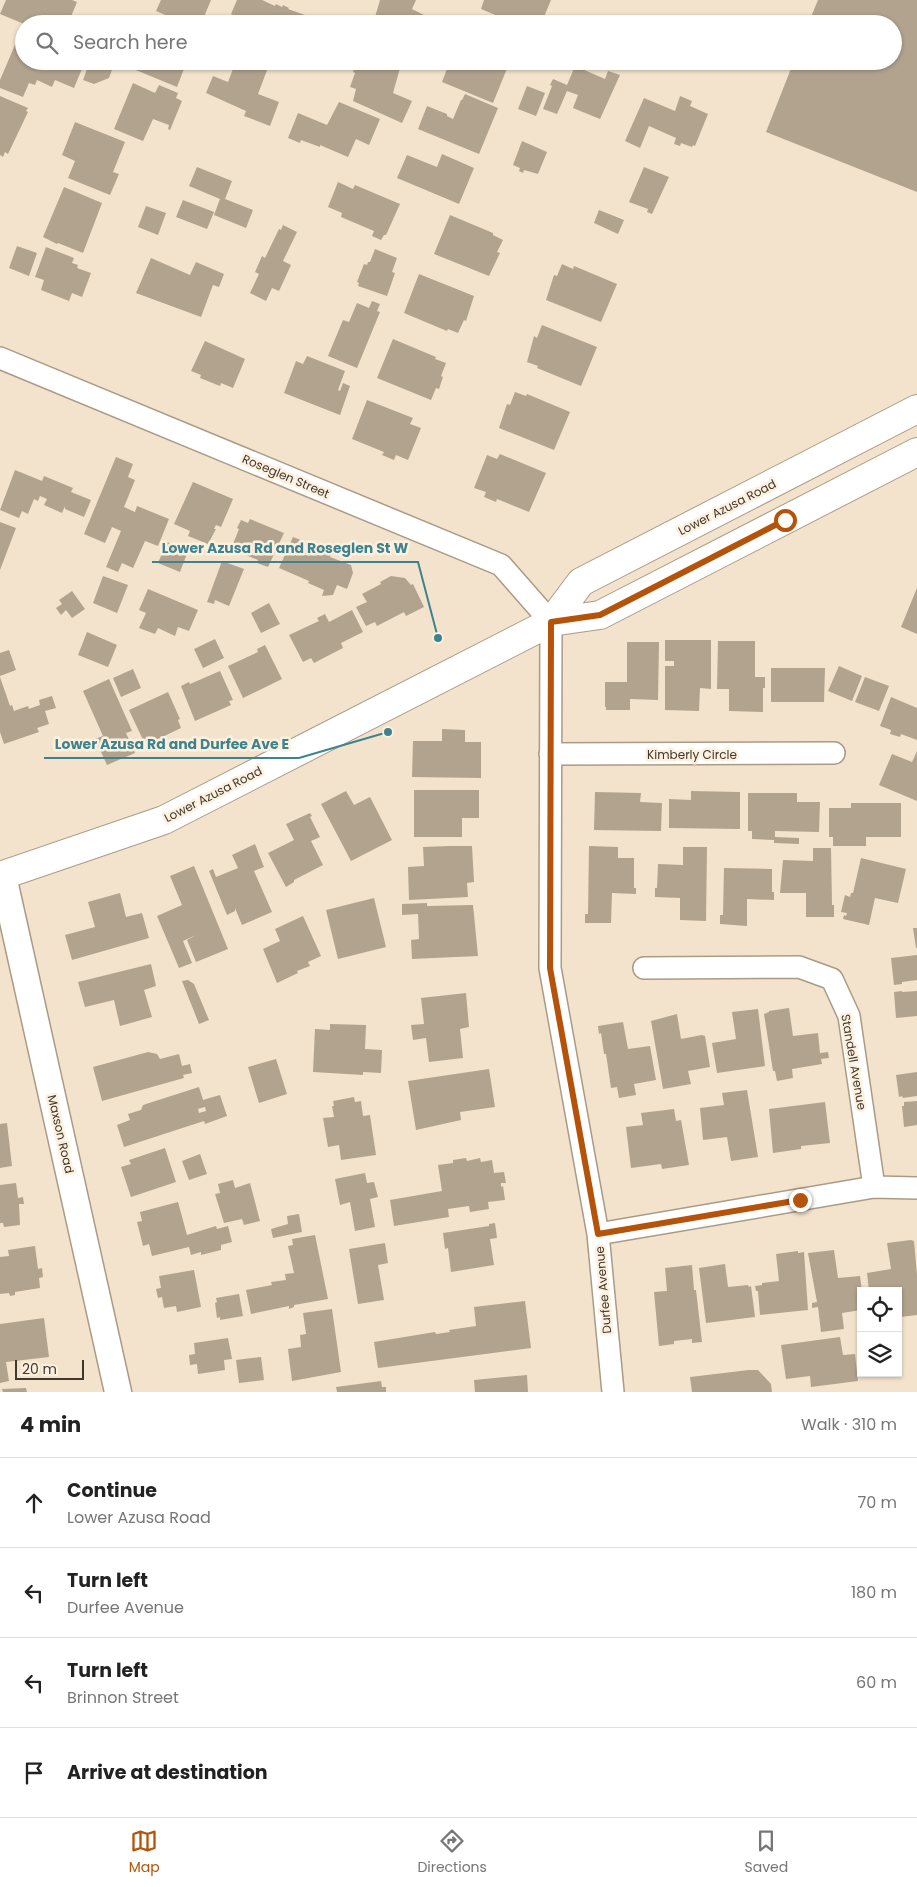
<!DOCTYPE html>
<html lang="en">
<head>
<meta charset="utf-8">
<style>
  body { margin:0; font-family:Poppins,sans-serif; background:#f2f2f2; color:#222 }
  .controls { position:absolute; right:15px; bottom:15px; display:grid; overflow:hidden; border-radius:0px; box-shadow:0 1px 4px #0004 }
  .controls button { width:45px; height:45px; display:grid; place-items:center; padding:0; border:0; border-bottom:1px solid #e0e0e0; background:#fff; color:#222; font:25px sans-serif }
  .scale { position:absolute; left:15px; bottom:12px; width:69px; box-sizing:border-box; padding-left:5px; border:2px solid #3f382f; border-top:0; font-size:14px; line-height:18px; white-space:nowrap; color:#3f382f; -webkit-text-stroke:4px #fdf0de; paint-order:stroke }
  .stop { position:absolute; width:15px; height:15px; margin:-11px; border:4px solid #b45309; border-radius:50%; background:#fff }
  .stop.end { background:#b45309; border-color:#fff; box-shadow:0 1px 5px #0008 }
  .list { margin:0; padding:0; list-style:none }
  h2 { display:flex; justify-content:space-between; align-items:center; height:65px; margin:0; padding:0 20px; font-size:21px }
  h2 small { font-size:16px; font-weight:400; color:#767676 }
  .list li { display:grid; grid-template-columns:32px 1fr auto; gap:15px; align-items:center; box-sizing:border-box; height:90px; padding:0 20px; border-top:1px solid #e0e0e0 }
  .list b { display:block; font-size:19px; white-space:nowrap }
  .list p { margin:0; font-size:16px; white-space:nowrap; color:#767676 }
  .list em { font-size:16px; font-style:normal; color:#767676 }
  .icon { flex:none; width:28px; height:28px; fill:none; stroke:currentColor; stroke-width:2; stroke-linecap:round; stroke-linejoin:round }
  .map { position:relative; flex:none; width:917px; height:1392px; overflow:hidden }
  .search { position:absolute; background:#fff; box-shadow:0 1px 4px #0004; left:15px; right:15px; top:15px; height:55px; display:flex; align-items:center; gap:12px; box-sizing:border-box; padding:0 18px; border-radius:28px; color:#767676; font-size:19px }
  .sheet { height:425px; background:#fff }
  nav { display:flex; justify-content:space-around; align-items:center; box-sizing:border-box; height:70px; border-top:1px solid #e0e0e0; background:#fff; font-size:14px; color:#767676 }
  nav a { display:grid; justify-items:center; gap:2px }
  nav .on { color:#b45309 }
  .map>svg:first-child { display:block }
</style>
</head>
<body>
<div class="map">
<svg width="917" height="1392" viewBox="0 0 917 1392">
  <rect width="100%" height="100%" fill="#f3e3cc"/>
  <!-- building -->
  <path fill="#b2a38e" fill-rule="evenodd" d="M 6,0 L 72,0 L 77,2 L 68,24 L 43,24 L 35,21 L 34,24 L 24,24 L 0,14 Z
    M 161,0 L 211,0 L 201,24 L 187,24 L 156,11 Z
    M 237,0 L 262,0 L 275,6 L 276,4 L 282,7 L 283,5 L 289,8 L 288,9 L 305,15 L 301,24 L 240,24 L 242,19 L 231,14 Z
    M 380,0 L 416,0 L 412,9 L 424,15 L 420,24 L 373,24 Z
    M 484,0 L 551,0 L 541,24 L 517,24 L 481,9 Z
    M 818,0 L 917,0 L 917,192 L 766,132 L 794,61 L 893,61 L 893,24 L 808,24 Z
    M 144,17 L 161,24 L 141,24 Z
    M 470,19 L 482,24 L 468,24 Z
    M 20,33 L 24,34 L 24,61 L 77,61 L 84,64 L 74,88 L 55,80 L 52,87 L 37,80 L 35,85 L 29,83 L 23,97 L 0,88 L 0,80 Z
    M 90,61 L 99,61 L 113,67 L 109,78 L 94,84 L 83,80 Z
    M 134,61 L 187,61 L 177,87 L 131,68 Z
    M 236,61 L 259,61 L 269,65 L 258,94 L 279,102 L 270,126 L 244,116 L 246,111 L 206,93 L 213,76 L 228,82 Z
    M 356,61 L 402,61 L 393,93 L 412,101 L 402,123 L 353,101 L 356,89 L 350,87 L 355,73 L 353,72 Z
    M 450,61 L 496,61 L 508,66 L 493,103 L 442,82 Z
    M 575,66 L 605,79 L 608,71 L 620,75 L 600,119 L 573,108 L 578,95 L 567,91 L 557,114 L 543,109 L 552,86 L 550,85 L 553,79 L 567,85 Z
    M 133,83 L 155,93 L 159,85 L 178,93 L 176,98 L 182,101 L 170,130 L 168,129 L 169,125 L 153,119 L 143,141 L 114,129 Z
    M 527,86 L 545,93 L 536,116 L 518,109 Z
    M 465,94 L 498,108 L 479,154 L 418,129 L 427,106 L 447,114 L 447,116 L 453,119 L 461,100 L 462,100 Z
    M 0,96 L 28,108 L 26,111 L 28,112 L 8,154 L 5,152 L 3,157 L 0,155 Z
    M 680,96 L 692,101 L 690,106 L 708,114 L 695,146 L 693,145 L 692,147 L 681,143 L 680,146 L 674,144 L 676,138 L 649,126 L 640,148 L 625,141 L 644,98 L 675,111 Z
    M 339,102 L 380,119 L 369,145 L 356,139 L 348,157 L 320,145 L 320,147 L 301,140 L 300,143 L 288,138 L 298,113 L 327,125 Z
    M 75,122 L 125,142 L 113,172 L 119,174 L 110,195 L 68,178 L 75,161 L 62,155 Z
    M 522,141 L 547,152 L 538,174 L 524,170 L 523,173 L 519,171 L 520,168 L 513,165 Z
    M 442,154 L 474,168 L 459,204 L 397,178 L 407,155 L 437,167 Z
    M 197,167 L 232,181 L 225,199 L 253,210 L 246,228 L 214,215 L 220,199 L 189,186 Z
    M 644,167 L 669,177 L 652,214 L 647,212 L 648,209 L 629,202 Z
    M 338,182 L 353,189 L 355,185 L 400,204 L 386,235 L 384,235 L 381,240 L 372,236 L 374,231 L 341,217 L 342,213 L 328,207 Z
    M 64,187 L 102,203 L 83,253 L 58,243 L 57,244 L 43,237 Z
    M 183,200 L 214,212 L 207,229 L 176,217 Z
    M 146,206 L 166,213 L 158,235 L 138,227 Z
    M 599,210 L 624,220 L 618,234 L 594,223 Z
    M 450,215 L 493,233 L 493,235 L 503,240 L 497,252 L 500,253 L 489,276 L 434,254 Z
    M 283,225 L 297,232 L 283,261 L 291,265 L 279,291 L 272,288 L 266,301 L 250,293 L 259,274 L 255,272 L 262,256 L 265,258 L 279,229 L 281,230 Z
    M 17,246 L 37,253 L 29,276 L 9,268 Z
    M 46,247 L 74,258 L 72,263 L 78,265 L 77,268 L 91,273 L 82,297 L 72,293 L 69,301 L 41,290 L 44,280 L 35,277 Z
    M 375,249 L 397,258 L 392,272 L 395,273 L 387,296 L 358,286 L 359,283 L 357,282 L 364,264 L 367,265 L 368,262 L 370,262 Z
    M 151,258 L 190,275 L 196,262 L 224,274 L 219,287 L 213,285 L 201,317 L 136,293 Z
    M 562,264 L 573,269 L 574,266 L 617,284 L 601,322 L 546,300 L 554,275 L 557,276 Z
    M 419,274 L 474,296 L 466,321 L 464,320 L 458,333 L 448,329 L 447,331 L 404,313 Z
    M 372,301 L 380,304 L 377,311 L 380,312 L 357,368 L 328,356 L 343,320 L 349,322 L 357,303 L 369,308 Z
    M 542,325 L 597,347 L 581,386 L 537,368 L 538,366 L 527,362 L 534,336 L 537,338 Z
    M 393,339 L 436,357 L 435,359 L 446,363 L 441,376 L 443,377 L 439,389 L 436,388 L 431,400 L 377,378 Z
    M 205,341 L 245,359 L 233,388 L 221,383 L 220,386 L 200,378 L 201,375 L 191,371 Z
    M 307,356 L 345,371 L 338,390 L 340,391 L 343,383 L 350,386 L 340,415 L 284,393 L 296,361 L 303,364 Z
    M 515,392 L 526,396 L 527,394 L 570,412 L 554,450 L 499,428 L 507,404 L 510,405 Z
    M 367,400 L 413,418 L 410,424 L 421,428 L 408,460 L 396,455 L 394,460 L 382,455 L 384,452 L 352,439 Z
    M 500,454 L 546,473 L 529,512 L 497,499 L 496,502 L 484,497 L 486,492 L 474,488 L 487,455 L 497,459 Z
    M 116,457 L 133,464 L 128,477 L 135,480 L 124,507 L 135,512 L 137,506 L 169,519 L 158,546 L 145,541 L 133,568 L 122,563 L 118,572 L 106,567 L 121,531 L 112,527 L 105,543 L 84,534 Z
    M 15,470 L 42,481 L 44,476 L 73,488 L 71,492 L 91,500 L 84,517 L 65,509 L 65,506 L 62,513 L 44,505 L 47,499 L 40,496 L 38,501 L 34,499 L 28,514 L 22,511 L 19,518 L 0,510 Z
    M 193,482 L 233,499 L 221,527 L 216,525 L 214,529 L 216,529 L 208,544 L 188,536 L 190,531 L 174,524 Z
    M 250,519 L 284,533 L 268,567 L 257,563 L 258,560 L 231,549 L 239,529 L 237,528 L 241,520 L 248,523 Z
    M 0,522 L 16,528 L 0,570 Z
    M 293,537 L 332,552 L 330,557 L 351,565 L 353,573 L 347,589 L 337,585 L 333,595 L 322,596 L 324,590 L 308,583 L 309,581 L 279,568 Z
    M 167,542 L 188,551 L 180,572 L 158,563 Z
    M 222,561 L 244,569 L 229,606 L 215,600 L 214,604 L 207,602 Z
    M 103,576 L 128,585 L 117,613 L 93,603 Z
    M 391,576 L 405,578 L 411,585 L 413,584 L 424,607 L 406,616 L 404,612 L 377,626 L 375,622 L 366,626 L 356,607 L 367,602 L 362,594 L 381,584 L 380,582 Z
    M 917,588 L 917,634 L 901,627 Z
    M 148,589 L 198,610 L 189,631 L 178,627 L 175,636 L 158,628 L 155,634 L 139,628 L 146,613 L 139,610 Z
    M 72,591 L 85,609 L 72,618 L 66,610 L 61,615 L 56,608 L 62,604 L 59,600 Z
    M 269,603 L 280,624 L 261,633 L 251,613 Z
    M 352,610 L 363,632 L 341,643 L 343,648 L 314,663 L 311,658 L 303,662 L 289,635 L 319,621 L 317,618 L 325,614 L 329,622 Z
    M 87,632 L 117,645 L 108,667 L 78,655 Z
    M 215,639 L 224,658 L 203,668 L 194,649 Z
    M 665,640 L 711,640 L 711,689 L 700,688 L 699,711 L 665,710 L 665,666 L 674,666 L 674,661 L 665,661 Z
    M 718,641 L 755,641 L 755,677 L 765,677 L 765,688 L 763,688 L 763,712 L 729,711 L 729,689 L 717,689 Z
    M 627,642 L 659,642 L 658,700 L 630,699 L 630,710 L 606,710 L 606,707 L 605,707 L 605,682 L 627,682 Z
    M 265,645 L 282,679 L 243,698 L 228,666 L 258,652 L 257,649 Z
    M 9,650 L 16,670 L 0,676 L 0,653 Z
    M 839,666 L 862,676 L 852,701 L 828,691 Z
    M 771,668 L 825,668 L 824,702 L 771,702 Z
    M 133,669 L 141,688 L 121,697 L 113,678 Z
    M 220,671 L 233,700 L 229,701 L 231,705 L 195,721 L 181,686 L 189,682 L 190,684 Z
    M 0,677 L 10,706 L 12,705 L 14,711 L 28,706 L 29,709 L 40,705 L 39,700 L 52,696 L 56,708 L 45,711 L 49,724 L 37,728 L 39,732 L 4,744 L 0,732 Z
    M 865,677 L 889,686 L 879,711 L 855,702 Z
    M 109,679 L 132,731 L 126,733 L 135,753 L 107,765 L 95,739 L 103,736 L 83,691 Z
    M 168,692 L 180,719 L 178,720 L 181,728 L 154,741 L 152,738 L 144,742 L 129,710 Z
    M 891,697 L 917,708 L 917,740 L 901,734 L 900,737 L 890,734 L 891,730 L 880,726 Z
    M 442,729 L 465,730 L 465,742 L 481,742 L 481,778 L 412,777 L 413,741 L 442,741 Z
    M 917,751 L 917,801 L 879,785 L 892,754 L 912,762 Z
    M 414,790 L 479,790 L 479,818 L 462,818 L 462,837 L 414,837 Z
    M 346,791 L 354,805 L 370,797 L 392,840 L 351,861 L 321,804 Z
    M 691,791 L 740,792 L 740,829 L 669,828 L 669,799 L 691,800 Z
    M 595,792 L 641,793 L 640,802 L 662,803 L 661,831 L 594,830 Z
    M 748,793 L 797,793 L 797,802 L 820,802 L 819,832 L 775,831 L 775,837 L 799,838 L 799,844 L 774,843 L 774,840 L 752,839 L 752,831 L 748,831 Z
    M 851,803 L 901,803 L 901,837 L 866,837 L 866,846 L 833,846 L 833,837 L 829,837 L 829,808 L 851,808 Z
    M 310,813 L 312,816 L 310,817 L 320,837 L 311,841 L 323,865 L 294,880 L 294,882 L 286,887 L 268,853 L 294,840 L 286,824 Z
    M 255,844 L 264,867 L 254,871 L 272,912 L 242,925 L 235,908 L 235,911 L 227,915 L 209,871 L 213,869 L 216,877 L 238,868 L 232,855 Z
    M 449,846 L 472,846 L 474,882 L 467,883 L 468,897 L 409,900 L 408,867 L 424,866 L 423,847 Z
    M 589,846 L 618,847 L 618,858 L 634,858 L 634,888 L 636,888 L 636,894 L 612,893 L 611,923 L 585,923 L 585,914 L 588,914 Z
    M 683,847 L 707,847 L 706,921 L 680,920 L 680,898 L 655,897 L 655,888 L 657,888 L 658,864 L 683,865 Z
    M 813,848 L 831,848 L 832,905 L 834,905 L 834,917 L 806,917 L 806,893 L 780,893 L 783,860 L 813,861 Z
    M 861,858 L 906,869 L 898,903 L 875,898 L 869,925 L 843,919 L 844,915 L 846,916 L 847,913 L 841,912 L 845,895 L 850,897 L 851,893 L 853,893 Z
    M 194,866 L 228,949 L 196,962 L 187,940 L 196,935 L 183,941 L 192,963 L 179,968 L 157,916 L 182,905 L 170,876 Z
    M 724,868 L 772,869 L 772,892 L 774,892 L 774,900 L 747,899 L 747,926 L 720,924 L 720,915 L 723,915 Z
    M 120,893 L 126,917 L 142,913 L 149,938 L 72,960 L 65,935 L 95,927 L 88,902 Z
    M 374,898 L 386,947 L 338,959 L 326,910 Z
    M 427,903 L 427,906 L 473,905 L 478,956 L 412,959 L 411,940 L 419,939 L 418,914 L 402,915 L 402,904 Z
    M 303,916 L 321,956 L 308,962 L 310,966 L 297,971 L 298,973 L 277,983 L 263,949 L 280,941 L 275,929 Z
    M 913,928 L 917,928 L 917,948 L 916,948 Z
    M 917,955 L 917,980 L 902,982 L 902,984 L 894,985 L 891,958 Z
    M 151,964 L 156,986 L 144,990 L 152,1017 L 120,1026 L 114,1000 L 85,1007 L 78,982 Z
    M 188,980 L 194,984 L 209,1020 L 199,1024 L 182,981 Z
    M 902,991 L 902,992 L 917,991 L 917,1016 L 896,1018 L 894,992 Z
    M 466,993 L 469,1027 L 460,1029 L 463,1058 L 429,1062 L 426,1038 L 413,1040 L 411,1025 L 424,1024 L 421,998 Z
    M 789,1008 L 793,1036 L 818,1033 L 820,1053 L 828,1052 L 829,1058 L 821,1059 L 822,1064 L 792,1069 L 793,1078 L 777,1081 L 775,1071 L 773,1071 L 764,1014 L 769,1012 L 769,1011 Z
    M 758,1009 L 765,1066 L 717,1073 L 712,1043 L 736,1039 L 732,1012 Z
    M 677,1014 L 681,1039 L 702,1035 L 705,1036 L 710,1067 L 688,1071 L 691,1084 L 663,1089 L 651,1021 Z
    M 623,1022 L 628,1049 L 650,1046 L 656,1080 L 634,1084 L 636,1095 L 619,1098 L 617,1087 L 611,1088 L 606,1054 L 604,1054 L 601,1033 L 599,1034 L 598,1026 Z
    M 330,1024 L 366,1025 L 365,1049 L 382,1050 L 381,1073 L 363,1072 L 363,1075 L 313,1072 L 315,1029 L 330,1030 Z
    M 148,1052 L 157,1054 L 160,1059 L 179,1054 L 182,1066 L 190,1064 L 192,1073 L 183,1075 L 184,1078 L 102,1101 L 93,1067 Z
    M 276,1059 L 287,1094 L 259,1103 L 248,1067 Z
    M 489,1069 L 495,1107 L 460,1112 L 461,1120 L 416,1130 L 408,1081 Z
    M 917,1072 L 917,1096 L 903,1098 L 902,1096 L 899,1097 L 896,1075 Z
    M 199,1087 L 203,1100 L 220,1095 L 227,1116 L 205,1124 L 204,1121 L 124,1147 L 117,1125 L 130,1120 L 128,1114 L 141,1110 L 143,1105 ZM 205,1107 L 206,1111 L 199,1113 L 198,1109 Z
    M 747,1090 L 758,1157 L 731,1161 L 727,1137 L 703,1140 L 700,1108 L 724,1105 L 722,1093 Z
    M 354,1097 L 355,1102 L 361,1101 L 363,1116 L 370,1115 L 376,1155 L 341,1160 L 339,1145 L 328,1147 L 323,1118 L 334,1117 L 332,1106 L 334,1106 L 333,1101 Z
    M 917,1101 L 917,1125 L 904,1127 L 902,1106 L 904,1106 L 904,1102 Z
    M 825,1102 L 830,1143 L 801,1146 L 801,1149 L 773,1153 L 769,1109 Z
    M 674,1109 L 676,1121 L 681,1120 L 689,1165 L 662,1169 L 661,1164 L 631,1168 L 626,1127 L 643,1125 L 641,1113 Z
    M 7,1123 L 12,1166 L 0,1168 L 0,1124 Z
    M 165,1148 L 176,1182 L 131,1197 L 121,1167 L 131,1164 L 129,1160 Z
    M 200,1154 L 207,1174 L 189,1180 L 182,1161 Z
    M 466,1158 L 467,1161 L 480,1158 L 481,1162 L 492,1160 L 494,1173 L 504,1172 L 506,1183 L 501,1183 L 501,1187 L 503,1186 L 505,1200 L 488,1202 L 489,1209 L 470,1212 L 469,1206 L 448,1209 L 449,1217 L 394,1226 L 390,1200 L 442,1191 L 438,1165 L 453,1163 L 453,1160 Z
    M 365,1173 L 367,1183 L 374,1182 L 378,1197 L 370,1199 L 375,1227 L 355,1231 L 350,1202 L 340,1205 L 335,1179 Z
    M 233,1180 L 235,1188 L 250,1183 L 260,1221 L 244,1225 L 242,1219 L 224,1223 L 215,1194 L 220,1193 L 218,1184 Z
    M 16,1183 L 18,1198 L 23,1197 L 24,1204 L 19,1204 L 20,1225 L 4,1227 L 3,1223 L 0,1223 L 0,1185 Z
    M 178,1202 L 187,1235 L 216,1226 L 217,1229 L 228,1226 L 232,1242 L 221,1245 L 221,1250 L 201,1255 L 201,1252 L 191,1255 L 189,1247 L 152,1256 L 149,1244 L 143,1246 L 137,1222 L 142,1221 L 140,1212 Z
    M 299,1214 L 302,1232 L 273,1238 L 271,1229 L 288,1224 L 287,1216 Z
    M 495,1223 L 497,1238 L 490,1239 L 494,1265 L 451,1272 L 448,1248 L 445,1249 L 443,1233 L 489,1226 L 489,1224 Z
    M 315,1235 L 328,1299 L 294,1305 L 294,1307 L 289,1309 L 289,1306 L 251,1314 L 246,1290 L 272,1285 L 271,1282 L 286,1280 L 285,1274 L 294,1273 L 288,1246 L 293,1245 L 292,1239 Z
    M 911,1240 L 914,1241 L 917,1275 L 917,1315 L 900,1317 L 898,1291 L 869,1291 L 867,1273 L 891,1269 L 887,1243 Z
    M 385,1243 L 388,1263 L 378,1265 L 384,1300 L 358,1304 L 349,1249 Z
    M 35,1246 L 38,1269 L 42,1268 L 43,1277 L 39,1278 L 40,1288 L 15,1292 L 15,1295 L 10,1296 L 9,1293 L 0,1294 L 0,1257 L 9,1256 L 8,1250 Z
    M 834,1250 L 838,1278 L 860,1276 L 862,1291 L 861,1310 L 842,1313 L 844,1329 L 821,1332 L 818,1307 L 812,1308 L 812,1303 L 817,1302 L 808,1253 Z
    M 798,1251 L 798,1253 L 804,1252 L 808,1310 L 760,1315 L 758,1291 L 756,1291 L 755,1286 L 762,1285 L 762,1283 L 779,1281 L 776,1254 Z
    M 725,1264 L 728,1287 L 748,1285 L 749,1287 L 751,1286 L 755,1317 L 706,1323 L 699,1268 Z
    M 692,1265 L 694,1290 L 696,1290 L 702,1342 L 692,1343 L 692,1339 L 674,1341 L 674,1344 L 659,1346 L 654,1292 L 667,1291 L 665,1268 Z
    M 194,1270 L 201,1307 L 177,1312 L 176,1306 L 164,1308 L 162,1297 L 158,1298 L 156,1289 L 161,1288 L 159,1276 Z
    M 239,1294 L 243,1316 L 220,1320 L 220,1317 L 217,1318 L 215,1303 L 217,1302 L 216,1298 Z
    M 525,1301 L 531,1348 L 378,1368 L 374,1342 L 435,1332 L 436,1334 L 450,1332 L 449,1330 L 476,1326 L 474,1307 Z
    M 332,1309 L 341,1372 L 292,1381 L 288,1349 L 301,1347 L 300,1335 L 306,1334 L 303,1313 Z
    M 44,1318 L 49,1357 L 6,1362 L 9,1381 L 0,1383 L 0,1324 Z
    M 840,1337 L 843,1355 L 855,1354 L 858,1381 L 811,1387 L 810,1376 L 786,1379 L 781,1345 Z
    M 228,1338 L 232,1359 L 224,1360 L 225,1370 L 198,1374 L 197,1364 L 190,1365 L 189,1355 L 195,1354 L 194,1343 Z
    M 261,1357 L 264,1380 L 239,1383 L 236,1360 Z
    M 749,1370 L 758,1370 L 771,1384 L 772,1392 L 692,1392 L 690,1377 Z
    M 527,1375 L 528,1392 L 475,1392 L 474,1380 Z
    M 381,1381 L 382,1387 L 386,1387 L 386,1392 L 337,1392 L 336,1387 Z
    M 26,1388 L 27,1392 L 3,1392 L 2,1389 Z"/>
  <g fill="none" stroke-linecap="round" stroke-linejoin="round">
    <!-- minor casing -->
    <g stroke="#aa9b86" stroke-width="24">
      <path id="minor" d="M 0,358 L 501,565 L 551,622 L 550,968 L 598,1234 L 613,1392
        M 550,754 L 834,753
        M 644,968 L 799,967 L 832,979 L 849,1016 L 874,1187
        M 598,1234 L 874,1187 L 917,1188"/>
    </g>
    <!-- tertiary casing -->
    <g stroke="#aa9b86" stroke-width="29">
      <path id="tertiary" d="M 3,876 L 118,1392"/>
    </g>
    <!-- secondary casing -->
    <g stroke="#aa9b86" stroke-width="30">
      <path id="secondary" d="M 551,622 L 581,582 L 917,409
        M 0,876 L 164,820 L 551,622 L 600,615 L 917,452"/>
    </g>
    <!-- minor -->
    <use href="#minor" stroke="#fff" stroke-width="21"/>
    <!-- tertiary -->
    <use href="#tertiary" stroke="#fff" stroke-width="26"/>
    <!-- secondary -->
    <use href="#secondary" stroke="#fff" stroke-width="28"/>
  </g>
  <g fill="none" stroke-linecap="round" stroke-linejoin="round">
    <!-- route -->
    <path stroke="#b45309" stroke-width="6" d="M 785,520 L 600,615 L 551,622 L 550,968 L 598,1234 L 800,1200"/>
  </g>
  <g text-anchor="middle" dominant-baseline="central" stroke-width="5" stroke-linejoin="round" paint-order="stroke">
    <!-- street labels -->
    <g font-size="12" fill="#3f382f" stroke="#fdf0de">
      <text transform="translate(286 476) rotate(23)">Roseglen Street</text>
      <text transform="translate(727 507) rotate(-27)">Lower Azusa Road</text>
      <text x="692" y="754">Kimberly Circle</text>
      <text transform="translate(213 794) rotate(-27)">Lower Azusa Road</text>
      <text transform="translate(854 1062) rotate(80)">Standell Avenue</text>
      <text transform="translate(61 1134) rotate(77)">Maxson Road</text>
      <text transform="translate(603 1290) rotate(-95)">Durfee Avenue</text>
    </g>
  </g>
  <!-- callouts -->
  <path fill="none" stroke="#3d838e" stroke-width="2" d="M438 638L418 562H152M388 732L299 758H44"/>
  <g fill="#3d838e" stroke="#fdf0de" stroke-width="2">
    <circle cx="438" cy="638" r="5"/>
    <circle cx="388" cy="732" r="5"/>
  </g>
  <g font-size="14" text-anchor="middle" font-weight="bold" fill="#3d838e" stroke="#fdf0de" stroke-width="5" stroke-linejoin="round" paint-order="stroke">
    <text x="285" y="553">Lower Azusa Rd and Roseglen St W</text>
    <text x="172" y="749">Lower Azusa Rd and Durfee Ave E</text>
  </g>
</svg>
<div class="controls">
<button><svg class="icon" aria-label="locate" viewBox="0 0 24 24"><circle cx="12" cy="12" r="6"/><path d="M12 2v4M12 18v4M2 12h4M18 12h4"/></svg></button>
<button><svg class="icon" aria-label="layers" viewBox="0 0 24 24"><path d="M12 4l9 5-9 5-9-5zM3 14l9 5 9-5"/></svg></button>
</div>
<div class="scale">20 m</div>
<div class="stop" style="left:785px;top:520px"></div>
<div class="stop end" style="left:800px;top:1200px"></div>
<div class="search"><svg class="icon" aria-label="search" viewBox="0 0 24 24"><circle cx="10" cy="10" r="6"/><path d="M15 15l6 6"/></svg>Search here</div>
</div>
<section class="sheet">
<h2>4 min<small>Walk · 310 m</small></h2>
<ul class="list">
<li><svg class="icon" aria-label="ahead" viewBox="0 0 24 24"><path d="M12 20V5M6 11l6-6 6 6"/></svg><div><b>Continue</b><p>Lower Azusa Road</p></div><em>70 m</em></li>
<li><svg class="icon" aria-label="left" viewBox="0 0 24 24"><path d="M17 20v-9H6M10 6l-5 5 5 5"/></svg><div><b>Turn left</b><p>Durfee Avenue</p></div><em>180 m</em></li>
<li><svg class="icon" aria-label="left" viewBox="0 0 24 24"><path d="M17 20v-9H6M10 6l-5 5 5 5"/></svg><div><b>Turn left</b><p>Brinnon Street</p></div><em>60 m</em></li>
<li><svg class="icon" aria-label="arrive" viewBox="0 0 24 24"><path d="M6 21V4h12l-3 4 3 4H6"/></svg><div><b>Arrive at destination</b></div></li>
</ul>
</section>
<nav>
<a class="on"><svg class="icon" aria-label="map" viewBox="0 0 24 24"><path d="M3 6l6-2 6 2 6-2v14l-6 2-6-2-6 2zM9 4v14M15 6v14"/></svg>Map</a>
<a><svg class="icon" aria-label="directions" viewBox="0 0 24 24"><path d="M12 3l9 9-9 9-9-9zM9 14v-3h6M13 9l2 2-2 2"/></svg>Directions</a>
<a><svg class="icon" aria-label="saved" viewBox="0 0 24 24"><path d="M7 4h10v16l-5-4-5 4z"/></svg>Saved</a>
</nav>
</body>
</html>
